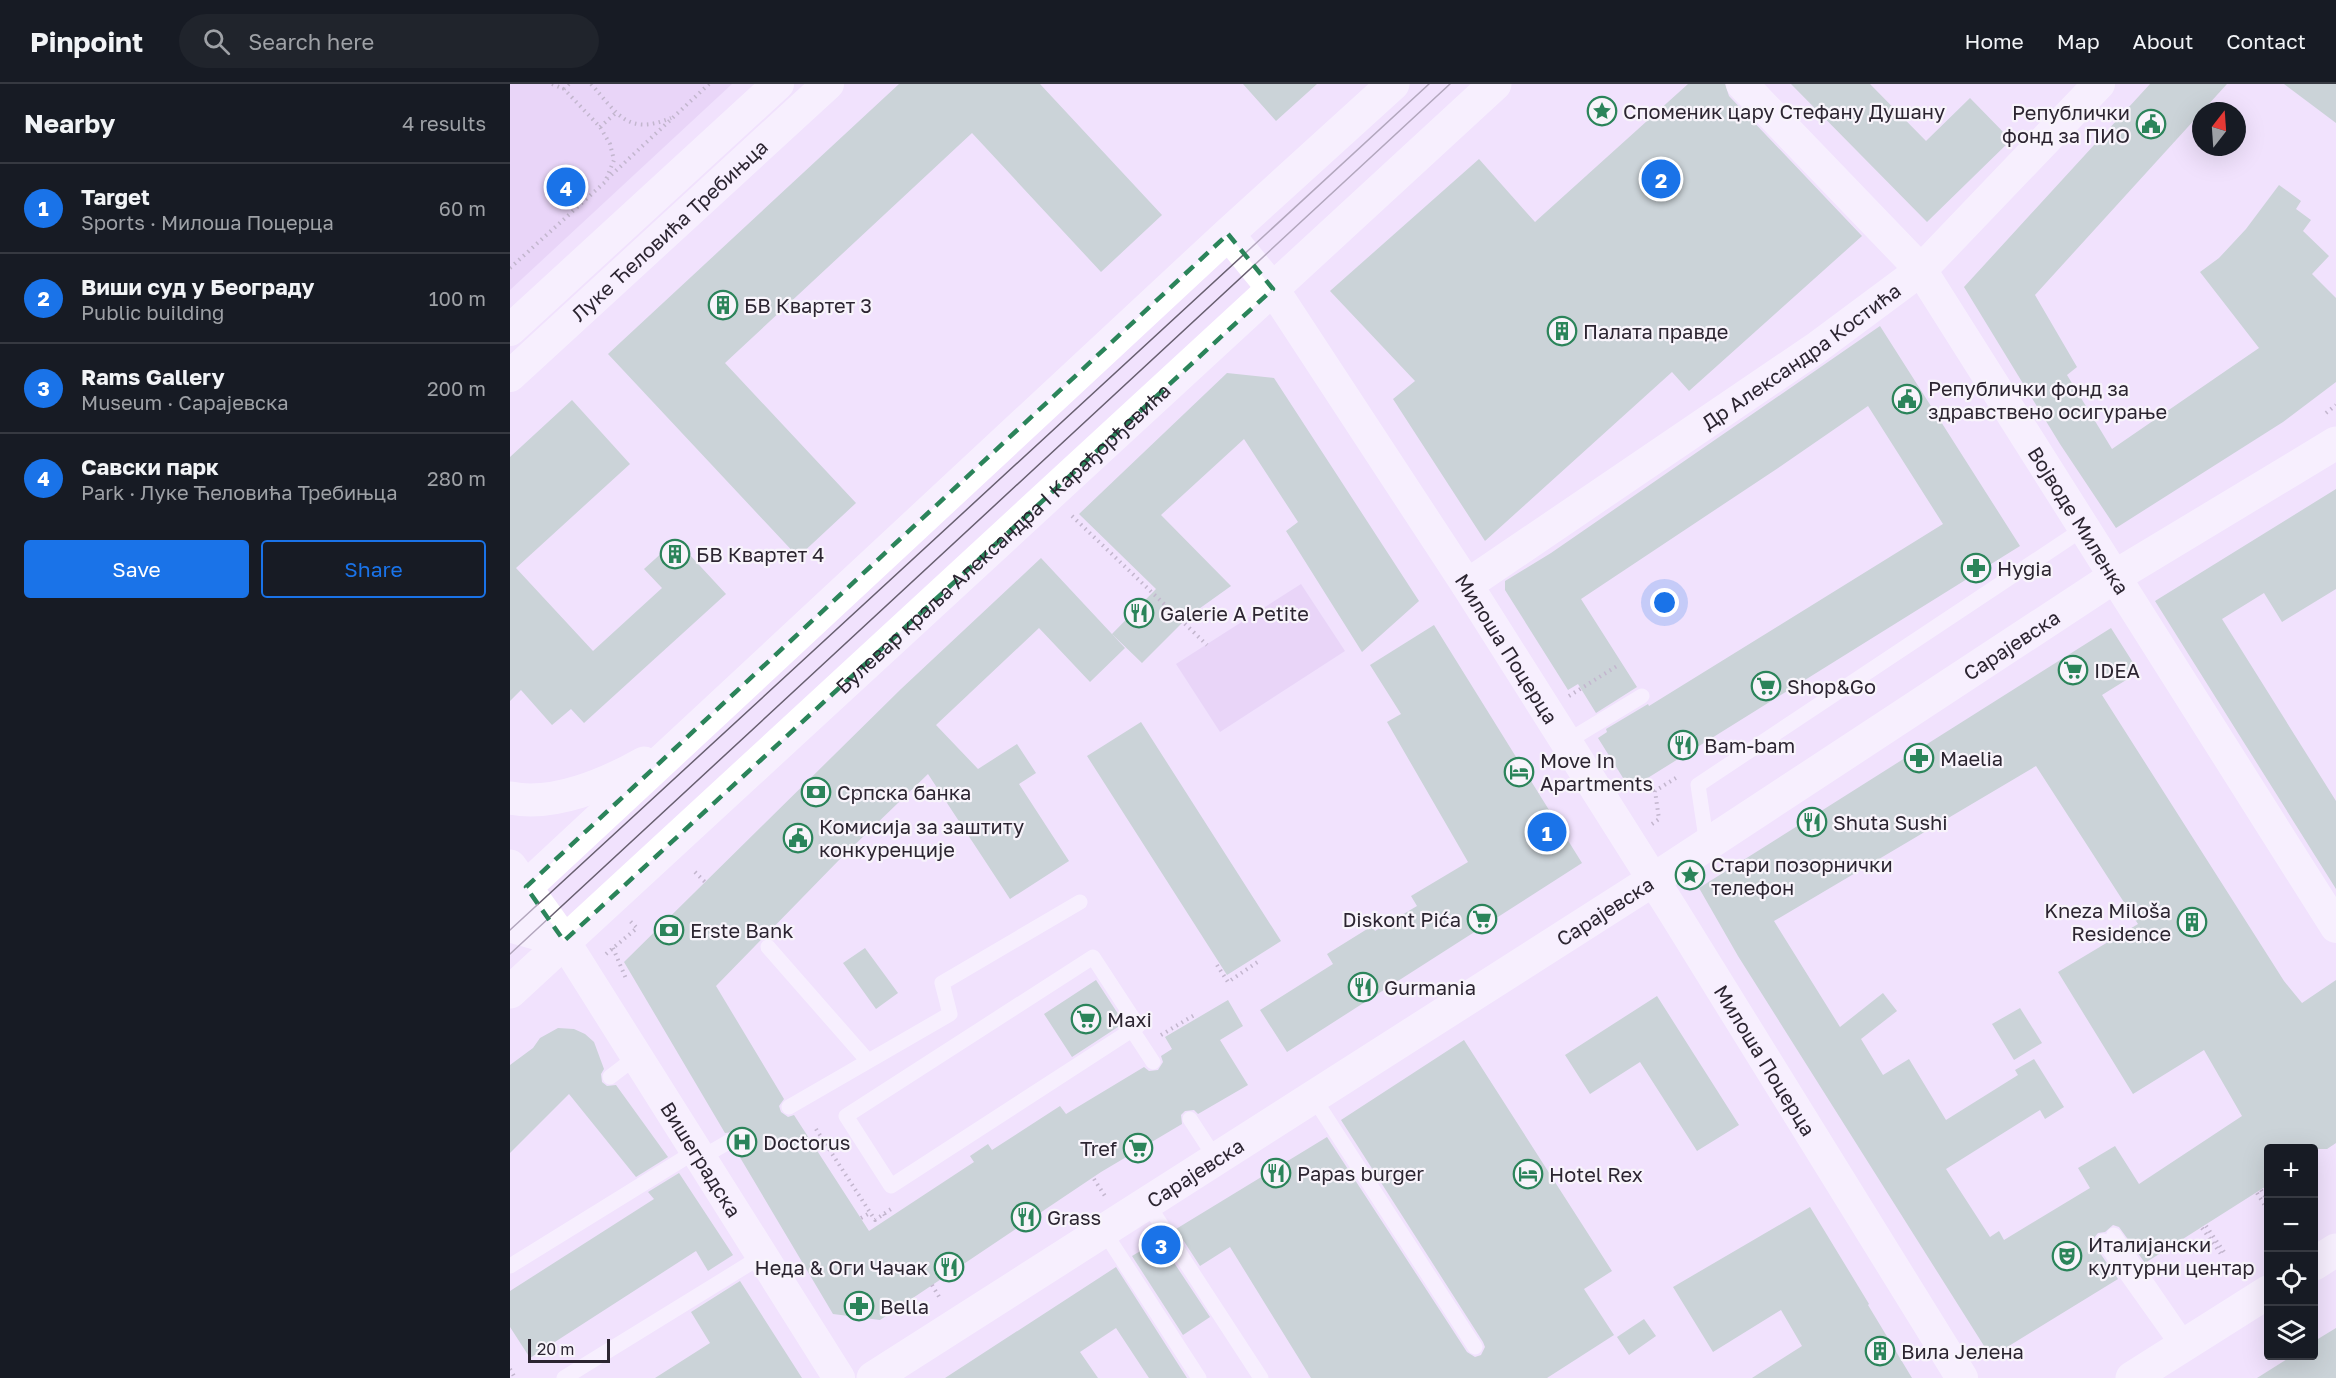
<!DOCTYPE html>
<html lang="en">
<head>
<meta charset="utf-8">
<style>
  body { margin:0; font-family:"Golos Text",sans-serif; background:#20242c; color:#f1f3f6 }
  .controls { position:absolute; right:18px; bottom:18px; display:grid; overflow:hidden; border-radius:6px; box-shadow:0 6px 24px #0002 }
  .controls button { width:54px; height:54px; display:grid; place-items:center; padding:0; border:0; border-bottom:2px solid #363941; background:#171b24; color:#f1f3f6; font:30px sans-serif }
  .compass { position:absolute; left:1682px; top:18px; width:54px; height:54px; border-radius:50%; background:#171b24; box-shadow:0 6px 24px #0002; rotate:17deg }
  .scale { position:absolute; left:18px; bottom:15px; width:82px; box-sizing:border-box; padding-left:6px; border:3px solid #2c2531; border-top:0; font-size:16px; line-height:21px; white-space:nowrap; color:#2c2531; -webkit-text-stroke:4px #f8f4fb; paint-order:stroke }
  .you { position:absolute; left:1155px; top:519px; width:21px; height:21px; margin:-15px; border:4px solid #fff; border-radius:50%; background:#1a73e8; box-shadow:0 0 0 9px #1a73e833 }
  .badge { display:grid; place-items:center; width:39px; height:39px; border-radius:50%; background:#1a73e8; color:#fff; font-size:20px; font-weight:700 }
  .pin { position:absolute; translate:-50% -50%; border:3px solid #fff; box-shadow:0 2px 6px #0006 }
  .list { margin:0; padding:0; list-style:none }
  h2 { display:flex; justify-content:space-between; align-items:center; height:78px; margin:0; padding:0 24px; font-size:26px }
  h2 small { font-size:20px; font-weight:400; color:#9ea1a6 }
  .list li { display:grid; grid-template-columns:39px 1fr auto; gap:18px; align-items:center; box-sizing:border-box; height:90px; padding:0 24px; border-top:2px solid #363941 }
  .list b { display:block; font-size:22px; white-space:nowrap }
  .list p { margin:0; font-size:20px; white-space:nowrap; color:#9ea1a6 }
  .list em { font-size:20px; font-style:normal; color:#9ea1a6 }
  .actions { display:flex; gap:12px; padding:18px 24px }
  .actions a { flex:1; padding:14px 0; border:2px solid #1a73e8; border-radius:6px; text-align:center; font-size:21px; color:#1a73e8 }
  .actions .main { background:#1a73e8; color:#fff }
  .icon { flex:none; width:33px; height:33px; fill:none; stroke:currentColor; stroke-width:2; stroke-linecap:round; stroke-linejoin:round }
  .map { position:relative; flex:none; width:1826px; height:1294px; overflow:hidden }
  header { display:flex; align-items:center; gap:36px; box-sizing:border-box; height:84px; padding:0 30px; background:#171b24; border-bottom:2px solid #363941 }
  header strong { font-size:28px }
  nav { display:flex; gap:33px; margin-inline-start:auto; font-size:21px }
  .search { width:420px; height:54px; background:#20242c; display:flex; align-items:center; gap:15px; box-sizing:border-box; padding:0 21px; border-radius:33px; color:#9ea1a6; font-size:22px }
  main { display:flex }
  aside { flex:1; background:#171b24 }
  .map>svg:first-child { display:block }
</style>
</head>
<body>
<header>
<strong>Pinpoint</strong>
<div class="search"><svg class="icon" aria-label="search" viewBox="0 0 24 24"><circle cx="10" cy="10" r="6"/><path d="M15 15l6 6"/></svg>Search here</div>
<nav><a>Home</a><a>Map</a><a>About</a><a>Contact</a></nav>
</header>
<main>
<aside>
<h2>Nearby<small>4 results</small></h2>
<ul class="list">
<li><span class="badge">1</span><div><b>Target</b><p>Sports · Милоша Поцерца</p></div><em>60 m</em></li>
<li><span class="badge">2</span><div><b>Виши суд у Београду</b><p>Public building</p></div><em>100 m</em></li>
<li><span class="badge">3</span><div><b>Rams Gallery</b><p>Museum · Сарајевска</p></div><em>200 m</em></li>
<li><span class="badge">4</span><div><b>Савски парк</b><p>Park · Луке Ћеловића Требињца</p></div><em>280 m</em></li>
</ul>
<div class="actions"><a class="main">Save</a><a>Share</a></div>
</aside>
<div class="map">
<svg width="1826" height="1294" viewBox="0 0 1826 1294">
  <rect width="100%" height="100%" fill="#f1e2fd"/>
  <!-- green -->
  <path fill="#dfc6f2" d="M 0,0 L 222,0 L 0,206 Z
    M 791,500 L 835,567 L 710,648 L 666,580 Z"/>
  <!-- building -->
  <path fill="#9dc0ab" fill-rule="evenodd" d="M 389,0 L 530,0 L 652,131 L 591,188 L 462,49 L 215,279 L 346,419 L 288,473 L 98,270 Z
    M 733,0 L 807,0 L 766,37 Z
    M 1178,0 L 1215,0 L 1219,12 L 1352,152 L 1179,307 L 1162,288 L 975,457 L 883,315 L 905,297 L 820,207 L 969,75 L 1025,138 Z
    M 1281,0 L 1360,0 L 1416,57 L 1460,14 L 1501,56 L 1417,138 Z
    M 1640,0 L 1717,0 L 1525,211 L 1567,283 L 1557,291 L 1602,365 L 1749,264 L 1690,188 L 1709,174 L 1736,145 L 1769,101 L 1791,117 L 1786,125 L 1801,136 L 1793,147 L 1819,172 L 1802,190 L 1826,214 L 1826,298 L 1773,338 L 1606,444 L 1550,360 L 1454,203 Z
    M 1774,0 L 1826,0 L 1826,39 Z
    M 1370,242 L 1510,462 L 1120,705 L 1088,654 L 1097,648 L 1096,645 L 1138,620 L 1139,622 L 1433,440 L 1358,322 L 1271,382 L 1071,515 L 1127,603 L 1086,629 L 1068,600 L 1058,606 L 995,506 L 995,497 L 1041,469 Z
    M 717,289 L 764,294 L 909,517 L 852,568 L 776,447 L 788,438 L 734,355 L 651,431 L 721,502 L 679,532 L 632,579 L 602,550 L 646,505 L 569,430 Z
    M 62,316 L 120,380 L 6,484 L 83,567 L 152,504 L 134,485 L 166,456 L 216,510 L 74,639 L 61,625 L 42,641 L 11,606 L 0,617 L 0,373 Z
    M 1826,405 L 1826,505 L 1772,538 L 1754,509 L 1712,535 L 1826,717 L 1826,805 L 1645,517 Z
    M 531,474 L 615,564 L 580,598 L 529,544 L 426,641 L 468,685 L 507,660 L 526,689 L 509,700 L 559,777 L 500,815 L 418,690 L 330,775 L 206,902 L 274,1015 L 269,1022 L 271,1028 L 278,1033 L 284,1031 L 359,1147 L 464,1078 L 460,1072 L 478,1060 L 482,1066 L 550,1022 L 556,1030 L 634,983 L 639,987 L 648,986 L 653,978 L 651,972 L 662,965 L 655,953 L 718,916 L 733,942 L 710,956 L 738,1001 L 688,1030 L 684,1026 L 675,1027 L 671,1031 L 672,1040 L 591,1088 L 370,1236 L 323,1230 L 225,1065 L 229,1061 L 229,1053 L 224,1048 L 215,1049 L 114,878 L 391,605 Z
    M 924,541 L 1072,779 L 777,968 L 750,926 L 823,880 L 817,870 L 862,842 L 865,847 L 907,822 L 901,812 L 958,778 L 877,638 L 891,630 L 860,581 Z
    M 1601,544 L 1629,588 L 1592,611 L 1774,897 L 1792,919 L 1826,896 L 1826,1059 L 1817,1065 L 1758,1065 L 1758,1101 L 1635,1179 L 1609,1143 L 1603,1141 L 1595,1148 L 1588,1149 L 1584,1154 L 1585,1162 L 1608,1195 L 1481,1273 L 1228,872 L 1189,804 ZM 1526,682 L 1628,840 L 1548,888 L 1623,1010 L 1694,966 L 1732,1032 L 1629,1100 L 1605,1062 L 1568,1084 L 1580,1104 L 1494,1156 L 1489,1147 L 1480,1153 L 1436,1085 L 1530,1026 L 1535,1035 L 1554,1023 L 1524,975 L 1505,986 L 1508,991 L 1436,1036 L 1399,975 L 1373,991 L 1351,955 L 1387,927 L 1373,909 L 1330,943 L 1264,837 Z
    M 631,638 L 771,857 L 717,891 L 577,672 Z
    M 355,864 L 388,909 L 366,925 L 333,879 Z
    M 586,896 L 614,939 L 562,973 L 534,930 Z
    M 1147,912 L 1229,1041 L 1187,1067 L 1130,978 L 1080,1010 L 1055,971 Z
    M 1510,924 L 1532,959 L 1504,976 L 1482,940 Z
    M 48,944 L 64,945 L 75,950 L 84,958 L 94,985 L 91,990 L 92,998 L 97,1002 L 106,1001 L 158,1073 L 126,1093 L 59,1010 L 0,1069 L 0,981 L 23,964 L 30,954 Z
    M 954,956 L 1102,1187 L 1074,1205 L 1104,1251 L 1037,1294 L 801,1294 L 720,1163 L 690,1182 L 666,1145 L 817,1053 L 957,1268 L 965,1273 L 971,1271 L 975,1263 L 973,1258 L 831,1036 Z
    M 169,1089 L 223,1171 L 198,1187 L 186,1167 L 20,1274 L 0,1243 L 0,1207 L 144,1115 L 138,1108 Z
    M 1300,1123 L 1359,1220 L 1358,1221 L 1402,1294 L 1242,1294 L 1292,1262 L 1271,1226 L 1203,1268 L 1163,1203 Z
    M 649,1156 L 700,1233 L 673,1251 L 622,1172 Z
    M 606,1183 L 677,1294 L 639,1294 L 606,1244 L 570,1268 L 588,1294 L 435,1294 Z
    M 230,1197 L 292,1294 L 145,1294 L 200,1259 L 181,1228 Z
    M 1134,1235 L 1146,1252 L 1119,1271 L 1107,1253 Z
    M 1826,1244 L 1826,1294 L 1747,1294 L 1782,1272 L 1803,1272 L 1803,1258 Z"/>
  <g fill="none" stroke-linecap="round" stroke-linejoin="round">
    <!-- path -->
    <path stroke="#8c8194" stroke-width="4" stroke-dasharray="1.5 4.5" stroke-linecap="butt" d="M 42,0 L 54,5
      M 81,0 C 108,30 117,52 161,34
      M 90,43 L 107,28
      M 97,95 L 199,0
      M 0,184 L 95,98 L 104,76 L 100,60 L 90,43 L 54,5 L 59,0
      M 1816,329 L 1826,321
      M 562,432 L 697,561
      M 1059,612 L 1107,582
      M 1142,740 L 1149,735 L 1145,707 L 1169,692
      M 185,788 L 195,798
      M 103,864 L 117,897
      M 96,870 L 127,844 L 120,837
      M 707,881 L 718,898 L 749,877
      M 651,951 L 686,930
      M 306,1045 L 365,1136 L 384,1123
      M 584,1095 L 595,1112
      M 1751,1106 L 1758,1117
      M 1747,1109 L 1758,1126
      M 374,1130 L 377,1135
      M 351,1134 L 360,1129
      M 1696,1142 L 1714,1168
      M 1692,1144 L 1711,1170
      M 422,1201 L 431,1216
      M 0,1285 L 5,1294"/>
    <!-- service -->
    <path stroke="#fff" stroke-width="15" d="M 1056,658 L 1132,612
      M 1197,761 L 1188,701 L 1573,445
      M 258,863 L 358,977
      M 583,873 L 628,942 L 381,1102 L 336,1032 Z
      M 622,946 L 643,978
      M 100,993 L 117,980
      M 803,1013 L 965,1263
      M 279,1023 L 440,930 L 432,899 L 570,818
      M 680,1035 L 706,1075
      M 191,1074 L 220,1057
      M 637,1119 L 751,1294
      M 593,1146 L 689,1294
      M 1604,1151 L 1674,1253
      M 1593,1157 L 1669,1264
      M 0,1182 L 186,1067
      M 54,1294 L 252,1172"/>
    <!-- minor -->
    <g stroke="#fff" stroke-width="32">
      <path id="s1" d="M 1232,0 L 1411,186 L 1826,843"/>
      <path id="s2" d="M 718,150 L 763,205 L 957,501 L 1163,827 L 1452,1294"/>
      <path d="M 0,246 L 268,0"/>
      <path id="s3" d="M 0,292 L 318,0"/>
      <path id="s4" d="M 957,501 L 1306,264 L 1411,186 L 1589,0"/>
      <path id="s5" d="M 54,857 L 329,1294"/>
    </g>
    <!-- tertiary -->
    <path stroke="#fff" stroke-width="33" id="s6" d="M 363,1294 L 1143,796 L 1604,493 L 1826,359"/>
    <!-- secondary -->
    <g stroke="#fff" stroke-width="33">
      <path d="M 0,714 C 43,723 97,700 134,679"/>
      <path d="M 0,782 L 54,857"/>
      <path d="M 0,818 L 718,150 L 883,0"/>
      <path d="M 0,842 L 54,857"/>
      <path id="s7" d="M 0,908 L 985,0"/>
    </g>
    <!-- primary -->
    <path stroke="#fff" stroke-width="33" d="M 1804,1180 L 1826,1166
      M 1622,1294 L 1758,1208"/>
    <!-- tram -->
    <path stroke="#685f70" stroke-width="1.5" d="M 0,846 L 919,0
      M 0,870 L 940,0"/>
  </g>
  <!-- marked area -->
  <path d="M0 0H1826V1294H0ZM 718,150 L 763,205 L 54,857 L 16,803 Z" fill="#f1e2fd" fill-opacity=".55" fill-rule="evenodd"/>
  <path fill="none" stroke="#2b845a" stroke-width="4.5" stroke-dasharray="12 8" stroke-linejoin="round" d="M 718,150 L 763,205 L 54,857 L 16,803 Z"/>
  <!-- icons -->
  <defs>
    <g id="sight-ring" transform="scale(1.5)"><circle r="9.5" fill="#f8f4fb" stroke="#2b845a" stroke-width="1.5"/><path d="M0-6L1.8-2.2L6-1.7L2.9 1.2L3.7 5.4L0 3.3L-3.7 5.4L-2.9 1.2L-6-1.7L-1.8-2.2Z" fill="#2b845a"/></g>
    <g id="civic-ring" transform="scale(1.5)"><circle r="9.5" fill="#f8f4fb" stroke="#2b845a" stroke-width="1.5"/><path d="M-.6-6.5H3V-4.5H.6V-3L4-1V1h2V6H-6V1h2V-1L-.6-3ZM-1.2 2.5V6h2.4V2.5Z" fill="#2b845a"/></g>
    <g id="building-ring" transform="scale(1.5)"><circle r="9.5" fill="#f8f4fb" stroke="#2b845a" stroke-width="1.5"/><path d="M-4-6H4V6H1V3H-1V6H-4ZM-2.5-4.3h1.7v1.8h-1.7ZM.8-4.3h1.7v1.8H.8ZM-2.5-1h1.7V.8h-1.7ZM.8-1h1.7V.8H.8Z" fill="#2b845a"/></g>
    <g id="pharmacy-ring" transform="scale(1.5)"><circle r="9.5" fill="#f8f4fb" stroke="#2b845a" stroke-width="1.5"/><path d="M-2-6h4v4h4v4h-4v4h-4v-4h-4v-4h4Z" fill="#2b845a"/></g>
    <g id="restaurant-ring" transform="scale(1.5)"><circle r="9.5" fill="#f8f4fb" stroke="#2b845a" stroke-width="1.5"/><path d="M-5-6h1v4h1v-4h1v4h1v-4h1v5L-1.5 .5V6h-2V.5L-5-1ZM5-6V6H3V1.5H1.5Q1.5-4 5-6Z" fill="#2b845a"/></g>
    <g id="supermarket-ring" transform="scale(1.5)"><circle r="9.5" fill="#f8f4fb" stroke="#2b845a" stroke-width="1.5"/><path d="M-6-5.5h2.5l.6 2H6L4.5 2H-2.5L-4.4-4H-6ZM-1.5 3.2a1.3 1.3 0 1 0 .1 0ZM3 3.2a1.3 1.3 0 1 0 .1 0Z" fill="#2b845a"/></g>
    <g id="hotel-ring" transform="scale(1.5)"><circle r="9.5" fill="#f8f4fb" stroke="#2b845a" stroke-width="1.5"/><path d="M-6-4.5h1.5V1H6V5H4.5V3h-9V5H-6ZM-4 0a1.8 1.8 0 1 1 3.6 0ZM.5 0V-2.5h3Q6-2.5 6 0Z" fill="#2b845a"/></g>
    <g id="bank-ring" transform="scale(1.5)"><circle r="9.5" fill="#f8f4fb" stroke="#2b845a" stroke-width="1.5"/><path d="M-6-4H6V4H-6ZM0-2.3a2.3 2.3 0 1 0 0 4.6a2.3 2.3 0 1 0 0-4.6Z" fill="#2b845a"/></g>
    <g id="hospital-ring" transform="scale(1.5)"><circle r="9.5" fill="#f8f4fb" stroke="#2b845a" stroke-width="1.5"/><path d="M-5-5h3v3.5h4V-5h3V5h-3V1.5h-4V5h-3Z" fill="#2b845a"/></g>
    <g id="theatre-ring" transform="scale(1.5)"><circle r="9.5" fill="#f8f4fb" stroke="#2b845a" stroke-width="1.5"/><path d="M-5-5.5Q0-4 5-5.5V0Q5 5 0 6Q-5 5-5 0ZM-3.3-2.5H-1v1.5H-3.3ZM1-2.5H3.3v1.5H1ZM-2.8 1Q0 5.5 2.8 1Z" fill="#2b845a"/></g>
  </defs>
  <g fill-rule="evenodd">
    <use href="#sight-ring" x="1092" y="27"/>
    <use href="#civic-ring" x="1641" y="40"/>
    <use href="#building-ring" x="213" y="221"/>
    <use href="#building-ring" x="1052" y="247"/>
    <use href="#civic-ring" x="1397" y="315"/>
    <use href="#building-ring" x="165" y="470"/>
    <use href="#pharmacy-ring" x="1466" y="484"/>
    <use href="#restaurant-ring" x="629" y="529"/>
    <use href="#supermarket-ring" x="1563" y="586"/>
    <use href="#supermarket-ring" x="1256" y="602"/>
    <use href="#restaurant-ring" x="1173" y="661"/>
    <use href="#pharmacy-ring" x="1409" y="674"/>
    <use href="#hotel-ring" x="1009" y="688"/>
    <use href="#bank-ring" x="306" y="708"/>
    <use href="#restaurant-ring" x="1302" y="738"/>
    <use href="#civic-ring" x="288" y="754"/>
    <use href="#sight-ring" x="1180" y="791"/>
    <use href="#supermarket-ring" x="972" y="835"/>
    <use href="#building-ring" x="1682" y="838"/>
    <use href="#bank-ring" x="159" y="846"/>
    <use href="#restaurant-ring" x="853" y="903"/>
    <use href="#supermarket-ring" x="576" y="935"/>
    <use href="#hospital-ring" x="232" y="1058"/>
    <use href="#supermarket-ring" x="628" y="1064"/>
    <use href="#restaurant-ring" x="766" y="1089"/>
    <use href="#hotel-ring" x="1018" y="1090"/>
    <use href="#restaurant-ring" x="516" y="1133"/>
    <use href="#theatre-ring" x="1557" y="1172"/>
    <use href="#restaurant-ring" x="439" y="1183"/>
    <use href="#pharmacy-ring" x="349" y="1222"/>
    <use href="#building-ring" x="1370" y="1267"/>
  </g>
  <g text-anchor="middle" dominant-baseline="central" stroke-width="4.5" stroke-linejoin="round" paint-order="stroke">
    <!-- poi labels -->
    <g font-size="20" fill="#2c2531" stroke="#f8f4fb" text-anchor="start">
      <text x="1113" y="27">Споменик цару Стефану Душану</text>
      <text x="1620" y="28" text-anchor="end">Републички<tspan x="1620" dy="23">фонд за ПИО</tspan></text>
      <text x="234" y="221">БВ Квартет 3</text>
      <text x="1073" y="247">Палата правде</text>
      <text x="1418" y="304">Републички фонд за<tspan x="1418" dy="23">здравствено осигурање</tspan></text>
      <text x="186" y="470">БВ Квартет 4</text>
      <text x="1487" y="484">Hygia</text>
      <text x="650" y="529">Galerie A Petite</text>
      <text x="1584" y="586">IDEA</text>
      <text x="1277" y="602">Shop&amp;Go</text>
      <text x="1194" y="661">Bam-bam</text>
      <text x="1430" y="674">Maelia</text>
      <text x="1030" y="676">Move In<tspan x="1030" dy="23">Apartments</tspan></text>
      <text x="327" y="708">Српска банка</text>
      <text x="1323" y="738">Shuta Sushi</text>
      <text x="309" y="742">Комисија за заштиту<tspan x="309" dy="23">конкуренције</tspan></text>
      <text x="1201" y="780">Стари позорнички<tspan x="1201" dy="23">телефон</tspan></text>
      <text x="1661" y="826" text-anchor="end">Kneza Miloša<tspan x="1661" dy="23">Residence</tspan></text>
      <text x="951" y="835" text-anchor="end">Diskont Pića</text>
      <text x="180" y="846">Erste Bank</text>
      <text x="874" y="903">Gurmania</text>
      <text x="597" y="935">Maxi</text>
      <text x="253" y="1058">Doctorus</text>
      <text x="607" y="1064" text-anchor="end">Tref</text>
      <text x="787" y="1089">Papas burger</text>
      <text x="1039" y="1090">Hotel Rex</text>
      <text x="537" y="1133">Grass</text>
      <text x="1578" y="1160">Италијански<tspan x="1578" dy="23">културни центар</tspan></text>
      <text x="418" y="1183" text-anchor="end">Неда &amp; Оги Чачак</text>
      <text x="370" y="1222">Bella</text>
      <text x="1391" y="1267">Вила Јелена</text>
    </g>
    <!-- street labels -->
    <g font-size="20" fill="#2c2531" stroke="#f8f4fb">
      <text stroke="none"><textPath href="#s3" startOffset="216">Луке Ћеловића Требињца</textPath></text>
      <text stroke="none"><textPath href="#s4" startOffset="405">Др Александра Костића</textPath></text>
      <text stroke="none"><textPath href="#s1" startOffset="554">Војводе Миленка</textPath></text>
      <text stroke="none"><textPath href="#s7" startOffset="670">Булевар краља Александра I Карађорђевића</textPath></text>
      <text stroke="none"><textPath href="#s6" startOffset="1354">Сарајевска</textPath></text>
      <text stroke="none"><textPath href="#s2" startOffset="500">Милоша Поцерца</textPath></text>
      <text stroke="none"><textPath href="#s6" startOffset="868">Сарајевска</textPath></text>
      <text stroke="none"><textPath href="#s2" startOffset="986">Милоша Поцерца</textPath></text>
      <text stroke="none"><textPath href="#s5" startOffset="258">Вишеградска</textPath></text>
      <text stroke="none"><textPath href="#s6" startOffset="382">Сарајевска</textPath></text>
    </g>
  </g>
</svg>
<div class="controls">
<button>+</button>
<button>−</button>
<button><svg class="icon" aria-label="locate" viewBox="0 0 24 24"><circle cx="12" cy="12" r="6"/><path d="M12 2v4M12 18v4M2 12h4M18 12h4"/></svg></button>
<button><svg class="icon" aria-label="layers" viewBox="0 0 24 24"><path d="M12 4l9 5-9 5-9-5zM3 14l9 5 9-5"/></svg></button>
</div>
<svg class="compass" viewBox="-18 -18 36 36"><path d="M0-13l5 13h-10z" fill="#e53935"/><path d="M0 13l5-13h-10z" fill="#9ea1a6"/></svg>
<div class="scale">20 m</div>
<div class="you"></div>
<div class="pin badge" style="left:1037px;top:748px">1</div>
<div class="pin badge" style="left:1151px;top:95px">2</div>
<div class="pin badge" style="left:651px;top:1161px">3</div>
<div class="pin badge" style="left:56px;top:103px">4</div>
</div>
</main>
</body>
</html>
